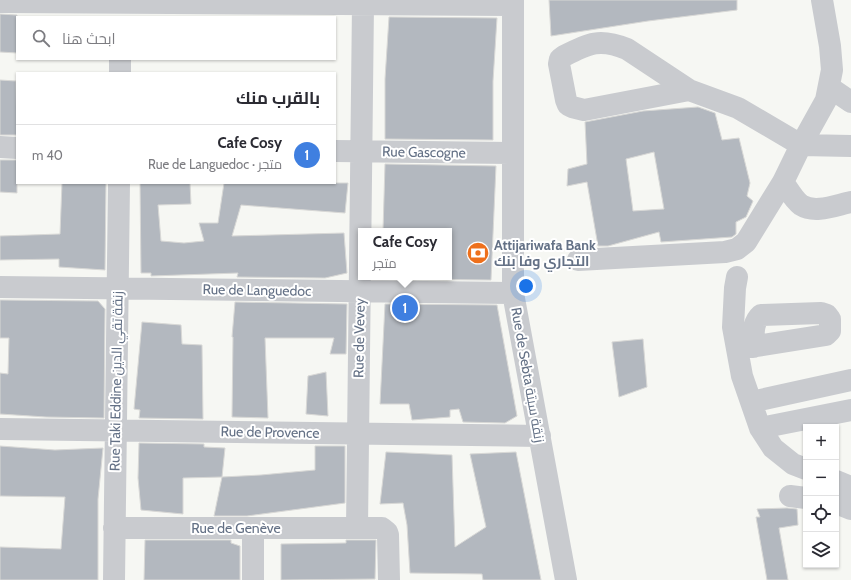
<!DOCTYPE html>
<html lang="ar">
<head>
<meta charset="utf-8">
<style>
  body { margin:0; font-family:Cabin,Cairo,sans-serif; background:#f7f7f7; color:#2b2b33; direction:rtl }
  .controls { position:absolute; right:12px; bottom:12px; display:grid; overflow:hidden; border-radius:0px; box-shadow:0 1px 3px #0004 }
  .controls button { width:36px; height:36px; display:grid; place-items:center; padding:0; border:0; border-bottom:1px solid #e1e1e2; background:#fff; color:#2b2b33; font:20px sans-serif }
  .you { position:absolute; left:526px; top:286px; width:14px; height:14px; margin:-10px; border:3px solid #fff; border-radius:50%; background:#1a73e8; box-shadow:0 0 0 6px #1a73e833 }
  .badge { display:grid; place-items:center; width:26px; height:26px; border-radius:50%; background:#0f766e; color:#fff; font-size:13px; font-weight:700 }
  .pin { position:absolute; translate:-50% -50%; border:2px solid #fff; box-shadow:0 1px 4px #0006 }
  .popup { position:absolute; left:358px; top:228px; width:94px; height:52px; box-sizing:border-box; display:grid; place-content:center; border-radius:0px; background:#fff; filter:drop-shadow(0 1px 3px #0005); font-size:13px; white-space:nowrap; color:#7c7c81 }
  .popup b { font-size:15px; color:#2b2b33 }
  .popup::after { content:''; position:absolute; left:50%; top:100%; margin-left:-8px; border:8px solid transparent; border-top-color:#fff }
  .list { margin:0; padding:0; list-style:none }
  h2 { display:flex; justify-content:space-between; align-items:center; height:52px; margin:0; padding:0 16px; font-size:17px }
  h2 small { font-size:13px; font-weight:400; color:#7c7c81 }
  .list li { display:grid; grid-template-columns:26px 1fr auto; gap:12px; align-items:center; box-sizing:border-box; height:60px; padding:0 16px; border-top:1px solid #e1e1e2 }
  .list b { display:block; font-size:15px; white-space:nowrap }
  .list p { margin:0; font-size:13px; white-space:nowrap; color:#7c7c81 }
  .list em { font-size:13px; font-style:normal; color:#7c7c81 }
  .icon { flex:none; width:22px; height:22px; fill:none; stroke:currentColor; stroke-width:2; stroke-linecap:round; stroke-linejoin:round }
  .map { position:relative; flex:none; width:851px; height:580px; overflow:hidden; direction:ltr }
  .search { position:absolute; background:#fff; box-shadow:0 1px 3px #0004; left:16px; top:16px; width:320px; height:44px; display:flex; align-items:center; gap:10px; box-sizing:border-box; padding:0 14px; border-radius:0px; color:#7c7c81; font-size:15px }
  .panel { position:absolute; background:#fff; box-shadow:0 1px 3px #0004; left:16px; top:72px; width:320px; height:112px; border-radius:0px; direction:rtl }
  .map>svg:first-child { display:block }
</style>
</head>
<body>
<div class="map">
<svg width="851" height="580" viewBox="0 0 851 580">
  <rect width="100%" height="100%" fill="#f6f7f3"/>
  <!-- building -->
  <path fill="#b3b8bf" stroke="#d8d8d6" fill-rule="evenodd" d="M 549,0 L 737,0 L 737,10 L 648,21 L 551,36 Z
    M 0,14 L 17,15 L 17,53 L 0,52 Z
    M 389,17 L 497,18 L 493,81 L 493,140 L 385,139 L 385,79 Z
    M 0,80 L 16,81 L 17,135 L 0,135 Z
    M 698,107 L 715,113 L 722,140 L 739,138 L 750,183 L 747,196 L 753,201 L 746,217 L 736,222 L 736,234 L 732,237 L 661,242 L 659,232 L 608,246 L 598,246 L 587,182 L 567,186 L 568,169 L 587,164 L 585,122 L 643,111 ZM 654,152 L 664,209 L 633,211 L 626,159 Z
    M 0,160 L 17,160 L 17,193 L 0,192 Z
    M 385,164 L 496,166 L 491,280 L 387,279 L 387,277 L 449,277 L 449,231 L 383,231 Z
    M 62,183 L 106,183 L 105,270 L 59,267 L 59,259 L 0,260 L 0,236 L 60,234 Z
    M 140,183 L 190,183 L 191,204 L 158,205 L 161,241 L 184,243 L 204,241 L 199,223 L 218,223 L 224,183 L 348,183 L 345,213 L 241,205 L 232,236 L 344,233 L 347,273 L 325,278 L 237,277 L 238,273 L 151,276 L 151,273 L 141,273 Z
    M 0,300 L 98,301 L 105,309 L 104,418 L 46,417 L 0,414 L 0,373 L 8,374 L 9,338 L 0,338 Z
    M 235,302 L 347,304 L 346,354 L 330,354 L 334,338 L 265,338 L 268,418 L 232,417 L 233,337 L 232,337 Z
    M 385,304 L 497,305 L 517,416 L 505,423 L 463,422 L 459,409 L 450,410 L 450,417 L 412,420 L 409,404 L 380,404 Z
    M 142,322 L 181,325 L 182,344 L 202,345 L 203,419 L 139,418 L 140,410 L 134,409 Z
    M 643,339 L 647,387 L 619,397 L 612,342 Z
    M 326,372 L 328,416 L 306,414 L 308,376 Z
    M 139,443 L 204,444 L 204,447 L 225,448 L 222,477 L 183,478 L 183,514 L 141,510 L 138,478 Z
    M 0,446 L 55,450 L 103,448 L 98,499 L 98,580 L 0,580 L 0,547 L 61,549 L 65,497 L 0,496 Z
    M 315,446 L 345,446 L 345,503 L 247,516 L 214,516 L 222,477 L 261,475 L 315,470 Z
    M 386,452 L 452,455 L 455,547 L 486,527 L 470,454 L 516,452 L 541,580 L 483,580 L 482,574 L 410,573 L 407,525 L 403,503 L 380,504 Z
    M 787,508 L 797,509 L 798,525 L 779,528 L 788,580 L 767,580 L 756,517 L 760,517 L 757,509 Z
    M 145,540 L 231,540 L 231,543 L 240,546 L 240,580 L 144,580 Z
    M 346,540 L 376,540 L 375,579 L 281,580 L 281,544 L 346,543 Z"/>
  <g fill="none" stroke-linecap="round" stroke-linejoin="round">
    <!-- minor -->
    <path stroke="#c9cbcf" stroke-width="22" d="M 513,0 L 513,293 L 566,580
      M 0,2 L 513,5
      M 120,73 L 120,59
      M 829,87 L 851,102
      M 689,90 L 584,110 L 572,107 L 568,105 L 566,100 L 559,64 L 560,59 L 564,56 C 589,43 600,38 627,49 L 689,90 L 738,108 L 801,145 L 851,146
      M 0,147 L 17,148
      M 335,151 L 513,153
      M 783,182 C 788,189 794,200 801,205 C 815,214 836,205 851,202
      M 578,260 L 725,252 L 737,249 L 746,242 L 783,182 L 801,145 L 826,100 L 832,70 L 830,46 L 822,0
      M 737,277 L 735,288 L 733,327 L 742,376 L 760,428 L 773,448 L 793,464 L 806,469
      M 0,287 L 513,293
      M 737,349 L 826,335 L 830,331 L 830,319 L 827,315 L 821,313 L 761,315 C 752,323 754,335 753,347
      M 751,402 L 851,380
      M 760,428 L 851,410
      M 0,429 L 540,436
      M 836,481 L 851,487
      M 790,496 L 806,498
      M 836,503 L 851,509
      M 114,528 L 382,528 L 387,532 L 388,535 L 389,580
      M 253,528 L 253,580
      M 357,528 L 363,4
      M 114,580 L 119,183"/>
  </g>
  <!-- icons -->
  <defs>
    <g id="bank-disc" transform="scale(1.15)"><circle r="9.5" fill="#ee701c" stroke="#fff"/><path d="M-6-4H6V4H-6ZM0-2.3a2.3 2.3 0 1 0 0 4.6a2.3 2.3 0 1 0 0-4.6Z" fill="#fff"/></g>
  </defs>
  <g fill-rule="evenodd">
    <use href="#bank-disc" x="478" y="253"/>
  </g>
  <g text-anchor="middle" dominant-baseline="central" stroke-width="4" stroke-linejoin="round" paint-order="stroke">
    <!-- street labels -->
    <g font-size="14" fill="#647186" stroke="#fff">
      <text transform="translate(424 152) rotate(1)">Rue Gascogne</text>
      <text transform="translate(257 290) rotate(1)">Rue de Languedoc</text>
      <text transform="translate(359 338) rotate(-89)">Rue de Vevey</text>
      <text transform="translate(528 375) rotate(80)">Rue de Sebta زنقة سبتة</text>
      <text transform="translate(116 381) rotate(-89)">Rue Taki Eddine زنقة تقي الدين</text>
      <text transform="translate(270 432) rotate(1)">Rue de Provence</text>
      <text x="236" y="528">Rue de Genève</text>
    </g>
    <!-- poi labels -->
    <g font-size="14" font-weight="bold" fill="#647186" stroke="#fff" text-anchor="start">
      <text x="494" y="245">Attijariwafa Bank<tspan x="494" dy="16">التجاري وفا بنك</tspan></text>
    </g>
  </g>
</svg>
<div class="controls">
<button>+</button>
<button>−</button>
<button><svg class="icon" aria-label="locate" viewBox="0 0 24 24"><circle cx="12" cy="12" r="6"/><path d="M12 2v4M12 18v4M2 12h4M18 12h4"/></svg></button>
<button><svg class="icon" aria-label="layers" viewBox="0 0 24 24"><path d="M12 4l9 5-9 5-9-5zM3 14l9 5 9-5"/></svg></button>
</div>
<div class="you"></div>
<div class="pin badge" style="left:405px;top:308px;background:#3f7fe0">1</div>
<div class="popup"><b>Cafe Cosy</b>متجر</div>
<div class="search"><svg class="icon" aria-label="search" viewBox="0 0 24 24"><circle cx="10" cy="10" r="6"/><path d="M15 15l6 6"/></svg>ابحث هنا</div>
<section class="panel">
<h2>بالقرب منك<small></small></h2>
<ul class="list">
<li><span class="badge" style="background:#3f7fe0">1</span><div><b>Cafe Cosy</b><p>متجر · Rue de Languedoc</p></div><em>40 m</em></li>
</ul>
</section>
</div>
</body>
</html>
